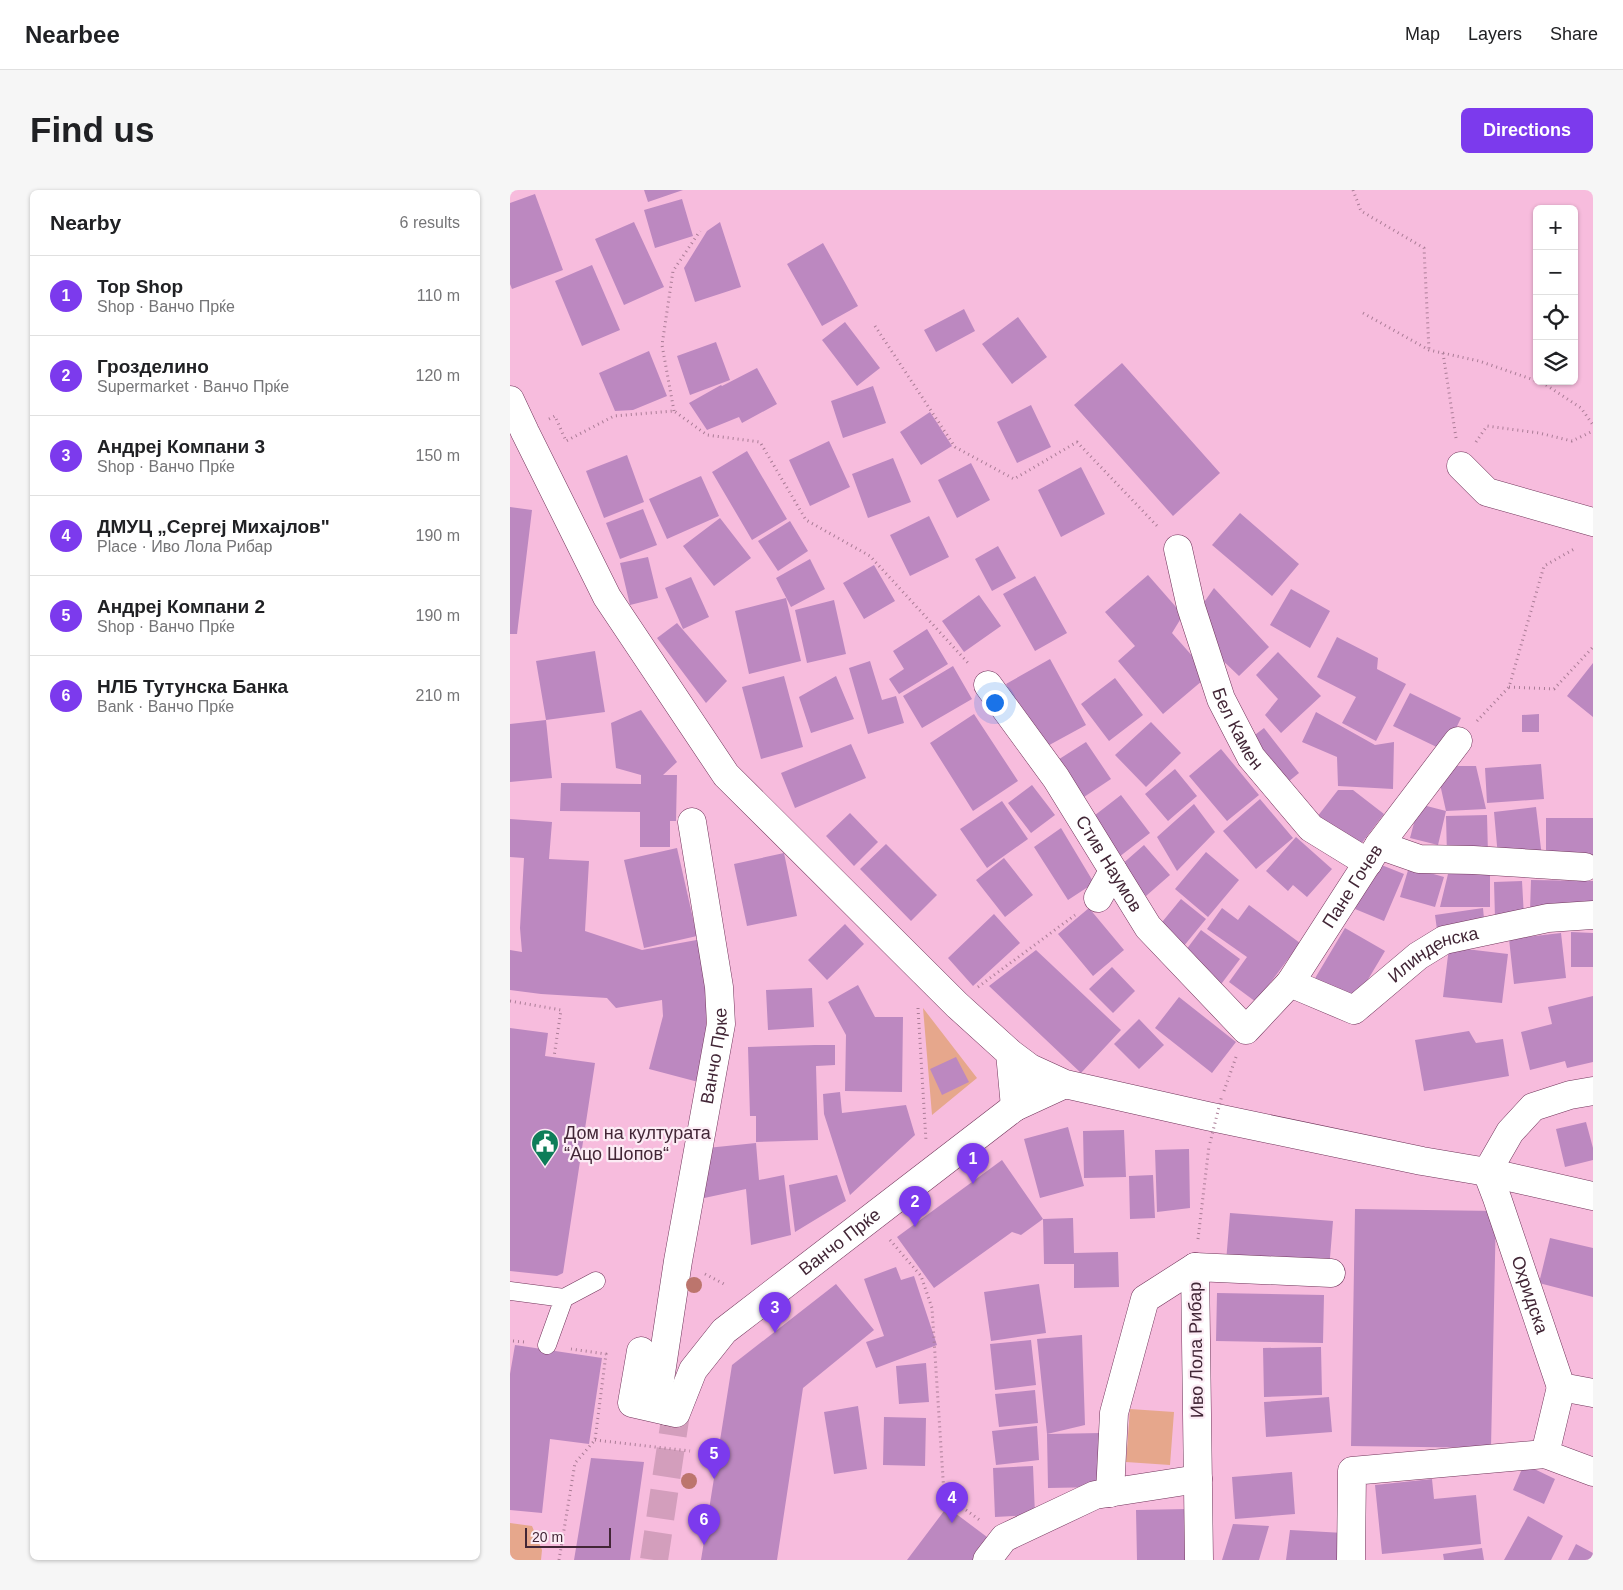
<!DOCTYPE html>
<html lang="en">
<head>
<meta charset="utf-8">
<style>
  body { margin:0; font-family:Arial,sans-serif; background:#f6f6f6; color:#202124 }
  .controls { position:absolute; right:15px; top:15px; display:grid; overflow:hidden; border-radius:8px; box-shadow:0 1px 4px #0004 }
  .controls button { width:45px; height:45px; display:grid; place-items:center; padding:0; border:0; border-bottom:1px solid #e0e0e0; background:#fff; color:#202124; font:25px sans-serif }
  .scale { position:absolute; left:15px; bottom:12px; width:86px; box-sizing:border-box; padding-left:5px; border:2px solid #422636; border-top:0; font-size:14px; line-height:18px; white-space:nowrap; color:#422636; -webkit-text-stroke:4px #fcecf5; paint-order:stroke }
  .you { position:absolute; left:484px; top:512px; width:18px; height:18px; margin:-12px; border:4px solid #fff; border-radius:50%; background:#1a73e8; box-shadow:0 0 0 8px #1a73e833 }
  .badge { display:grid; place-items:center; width:32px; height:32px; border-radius:50%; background:#7c3aed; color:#fff; font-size:16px; font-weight:700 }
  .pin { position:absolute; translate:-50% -41px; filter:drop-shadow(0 1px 2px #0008) }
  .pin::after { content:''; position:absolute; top:26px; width:18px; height:15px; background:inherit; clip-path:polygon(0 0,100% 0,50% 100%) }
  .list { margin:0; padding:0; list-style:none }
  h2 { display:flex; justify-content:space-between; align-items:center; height:65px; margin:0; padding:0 20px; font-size:21px }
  h2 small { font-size:16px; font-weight:400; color:#757577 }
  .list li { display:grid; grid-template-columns:32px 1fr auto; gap:15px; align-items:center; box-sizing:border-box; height:80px; padding:0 20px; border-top:1px solid #e0e0e0 }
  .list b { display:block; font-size:19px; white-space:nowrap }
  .list p { margin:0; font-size:16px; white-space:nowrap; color:#757577 }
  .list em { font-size:16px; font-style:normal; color:#757577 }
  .icon { flex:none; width:28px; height:28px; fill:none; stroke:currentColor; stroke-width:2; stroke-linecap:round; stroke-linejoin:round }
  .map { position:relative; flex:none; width:1083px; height:1370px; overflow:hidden; border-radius:8px }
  header { display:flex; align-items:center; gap:30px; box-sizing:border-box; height:70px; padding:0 25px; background:#fff; border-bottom:1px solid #e0e0e0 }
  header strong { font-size:24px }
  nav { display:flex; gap:28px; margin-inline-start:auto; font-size:18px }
  .intro { display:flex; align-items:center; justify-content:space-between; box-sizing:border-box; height:120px; padding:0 30px }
  h1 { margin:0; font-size:35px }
  .button { padding:12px 22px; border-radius:8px; background:#7c3aed; color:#fff; font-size:18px; font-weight:700 }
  main { display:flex; gap:30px; padding:0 30px }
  aside { flex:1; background:#fff; border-radius:8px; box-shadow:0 1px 4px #0004 }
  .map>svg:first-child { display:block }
</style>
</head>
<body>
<header>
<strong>Nearbee</strong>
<nav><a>Map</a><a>Layers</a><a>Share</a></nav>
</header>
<div class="intro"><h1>Find us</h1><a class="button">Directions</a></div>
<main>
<aside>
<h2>Nearby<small>6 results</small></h2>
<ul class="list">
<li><span class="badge">1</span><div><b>Top Shop</b><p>Shop · Ванчо Прќе</p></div><em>110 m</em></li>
<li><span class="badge">2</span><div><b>Грозделино</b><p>Supermarket · Ванчо Прќе</p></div><em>120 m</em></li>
<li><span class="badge">3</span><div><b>Андреј Компани 3</b><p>Shop · Ванчо Прќе</p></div><em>150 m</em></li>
<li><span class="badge">4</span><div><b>ДМУЦ „Сергеј Михајлов&quot;</b><p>Place · Иво Лола Рибар</p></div><em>190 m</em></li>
<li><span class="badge">5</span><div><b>Андреј Компани 2</b><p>Shop · Ванчо Прќе</p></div><em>190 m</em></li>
<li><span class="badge">6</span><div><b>НЛБ Тутунска Банка</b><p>Bank · Ванчо Прќе</p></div><em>210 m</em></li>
</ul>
</aside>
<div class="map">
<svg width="1083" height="1370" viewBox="0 0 1083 1370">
  <rect width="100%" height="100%" fill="#f7bcdd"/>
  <!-- green -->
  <path fill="#e6a78c" d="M 413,818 L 467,888 L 422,925 Z
    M 620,1219 L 664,1222 L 660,1275 L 616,1272 Z
    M 0,1333 L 22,1336 L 32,1360 L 31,1370 L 0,1370 Z"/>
  <!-- building -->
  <path fill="#bc88c0" d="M 134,0 L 173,0 L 138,12 Z
    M 25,4 L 53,80 L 2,99 L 0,94 L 0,13 Z
    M 172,9 L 183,46 L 145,58 L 134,20 Z
    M 124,32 L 154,97 L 114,115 L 85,49 Z
    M 210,32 L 231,97 L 185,112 L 174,78 L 197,41 Z
    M 313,53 L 348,116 L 312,136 L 277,74 Z
    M 82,75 L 110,140 L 72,156 L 45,91 Z
    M 454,119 L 465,141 L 426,162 L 414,140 Z
    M 508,127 L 537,167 L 502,194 L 472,154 Z
    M 335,132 L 370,178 L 347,196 L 312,150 Z
    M 206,152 L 220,190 L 180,205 L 167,166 Z
    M 139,161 L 157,206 L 123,220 L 105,221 L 89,183 Z
    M 612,173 L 710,283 L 663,326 L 564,215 Z
    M 247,178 L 267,214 L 232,233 L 229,227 L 197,240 L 179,213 L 211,195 L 212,196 Z
    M 363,196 L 376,233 L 333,248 L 321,211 Z
    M 521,215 L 541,257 L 507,273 L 487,232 Z
    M 420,222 L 442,256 L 411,275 L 390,242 Z
    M 319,251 L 340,297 L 300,316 L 279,270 Z
    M 237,261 L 277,329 L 242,350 L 202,282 Z
    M 117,265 L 134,312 L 94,328 L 76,281 Z
    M 383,268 L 401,312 L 358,328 L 342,284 Z
    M 461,273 L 480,310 L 447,328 L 428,290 Z
    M 571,277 L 595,324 L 551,347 L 528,300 Z
    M 191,286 L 209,326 L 157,349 L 139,309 Z
    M 0,317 L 22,320 L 7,444 L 0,444 Z
    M 133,319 L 147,355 L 110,369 L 96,333 Z
    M 730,323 L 789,374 L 762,406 L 702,355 Z
    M 419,326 L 439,367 L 400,386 L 380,345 Z
    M 210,328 L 241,368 L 204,396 L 173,356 Z
    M 280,331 L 298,361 L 268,381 L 248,351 Z
    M 488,356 L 506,388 L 482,401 L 465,369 Z
    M 138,367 L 148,408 L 120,415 L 110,373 Z
    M 300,369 L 315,399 L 281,417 L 266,388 Z
    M 364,375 L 385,411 L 354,429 L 333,393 Z
    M 638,385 L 673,425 L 662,443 L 699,485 L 653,524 L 608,471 L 625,456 L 595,422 Z
    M 525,386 L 557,443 L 525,461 L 493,404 Z
    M 181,387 L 199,427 L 173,439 L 155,398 Z
    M 704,398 L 759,457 L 729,486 L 708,466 L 688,421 Z
    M 781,399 L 820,421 L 800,458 L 760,435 Z
    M 469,405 L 491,436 L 454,462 L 432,431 Z
    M 276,408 L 291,471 L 239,484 L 225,421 Z
    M 324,410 L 336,464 L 297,473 L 285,420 Z
    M 167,433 L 217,491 L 196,513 L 147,448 Z
    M 417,439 L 438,474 L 389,504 L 379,489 L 394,479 L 383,461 Z
    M 827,447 L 868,468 L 867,479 L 896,494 L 866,551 L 832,533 L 846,507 L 807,487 Z
    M 85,461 L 95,522 L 36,530 L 26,471 Z
    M 768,462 L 811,506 L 771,543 L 755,525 L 768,509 L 746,485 Z
    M 540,469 L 576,535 L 532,559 L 496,494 Z
    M 360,471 L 372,510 L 386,506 L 394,533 L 358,544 L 339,478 Z
    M 1083,473 L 1083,527 L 1057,506 Z
    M 443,476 L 462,509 L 412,538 L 393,506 Z
    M 274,486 L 293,557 L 251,569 L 232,497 Z
    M 326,486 L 344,529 L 301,543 L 289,507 Z
    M 605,488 L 633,525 L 599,551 L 571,514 Z
    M 900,503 L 951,528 L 935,561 L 883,536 Z
    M 131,520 L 167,572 L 153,585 L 167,585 L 166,631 L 160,631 L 160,657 L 130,657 L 130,622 L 50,621 L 51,593 L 131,594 L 131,585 L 106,578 L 101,533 Z
    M 806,522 L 865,555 L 884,552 L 883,599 L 828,596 L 827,567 L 792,552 Z
    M 464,524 L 508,591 L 463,621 L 420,553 Z
    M 1029,524 L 1029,542 L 1012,542 L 1012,525 Z
    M 36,530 L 42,588 L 0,592 L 0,534 Z
    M 641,532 L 671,563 L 636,597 L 605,565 Z
    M 754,538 L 789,583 L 773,596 L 737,551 Z
    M 576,552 L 601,589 L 568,611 L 543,573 Z
    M 341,554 L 356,588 L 285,618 L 271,583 Z
    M 711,559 L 749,605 L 717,631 L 679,586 Z
    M 1031,574 L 1034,609 L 977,613 L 975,578 Z
    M 945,576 L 966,576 L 976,619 L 936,621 L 930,594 Z
    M 665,579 L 687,606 L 658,631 L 635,604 Z
    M 522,595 L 545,625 L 521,643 L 498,613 Z
    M 828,600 L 843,600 L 874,624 L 848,658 L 807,627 Z
    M 611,605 L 640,643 L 609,667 L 580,629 Z
    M 750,609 L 783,648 L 746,679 L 713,641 Z
    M 492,611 L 518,649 L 477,678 L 450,639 Z
    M 684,614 L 705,642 L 667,681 L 647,647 Z
    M 909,614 L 936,621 L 928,655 L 900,648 Z
    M 1026,617 L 1032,667 L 988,667 L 984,622 Z
    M 340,623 L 368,652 L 344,676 L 316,646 Z
    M 977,625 L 978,665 L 937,666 L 936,626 Z
    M 1036,628 L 1083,628 L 1083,668 L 1036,669 Z
    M 0,629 L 42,632 L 39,669 L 79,671 L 75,741 L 132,760 L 192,749 L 198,781 L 196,838 L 206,840 L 192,893 L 139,879 L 153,826 L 152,810 L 106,818 L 97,808 L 31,804 L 0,800 L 0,760 L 12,762 L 10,738 L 14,668 L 0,667 Z
    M 551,638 L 584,693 L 558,710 L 524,657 Z
    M 786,647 L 822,679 L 797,707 L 783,695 L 778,701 L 756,681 Z
    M 376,654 L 427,705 L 401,731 L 350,679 Z
    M 634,655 L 660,685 L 636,706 L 610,676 Z
    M 167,658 L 187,746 L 134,758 L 114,670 Z
    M 696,662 L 729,690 L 698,727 L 665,699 Z
    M 274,663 L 287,726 L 237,736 L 224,674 Z
    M 494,668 L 523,705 L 495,727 L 466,690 Z
    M 864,672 L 894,684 L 874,731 L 845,719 Z
    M 899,677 L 934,687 L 925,717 L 890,707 Z
    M 938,684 L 980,684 L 980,717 L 930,717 Z
    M 1021,690 L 1083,691 L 1083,723 L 1020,722 Z
    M 1012,691 L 1014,727 L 985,728 L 984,692 Z
    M 671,709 L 696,729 L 673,757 L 648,737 Z
    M 739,715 L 790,753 L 746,812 L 719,792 L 737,767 L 697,739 L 712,718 L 728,730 Z
    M 579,718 L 614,760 L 583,786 L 548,744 Z
    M 973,718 L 975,740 L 928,747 L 925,725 Z
    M 484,724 L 510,753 L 463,796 L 438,768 Z
    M 335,734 L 354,754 L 317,790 L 298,770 Z
    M 835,738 L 875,761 L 844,813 L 804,790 Z
    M 691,740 L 730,769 L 709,797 L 670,768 Z
    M 1061,742 L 1083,743 L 1083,777 L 1061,777 Z
    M 1051,743 L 1056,788 L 1004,794 L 999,749 Z
    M 939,757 L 998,764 L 992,813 L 933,807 Z
    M 526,760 L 611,840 L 571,883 L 479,796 Z
    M 602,777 L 625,801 L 603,823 L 579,799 Z
    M 348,795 L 365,827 L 393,827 L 392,902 L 335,901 L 336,845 L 318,812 Z
    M 302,798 L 304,837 L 258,840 L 256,800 Z
    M 1083,806 L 1083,872 L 1057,878 L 1055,871 L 1020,880 L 1011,842 L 1042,834 L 1038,817 Z
    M 669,807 L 726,852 L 702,883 L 645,838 Z
    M 629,829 L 654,855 L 629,879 L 604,854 Z
    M 0,838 L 38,843 L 35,866 L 85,873 L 53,1083 L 47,1086 L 0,1081 Z
    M 959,841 L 966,853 L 993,849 L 999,886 L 914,901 L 905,850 Z
    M 305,855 L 325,855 L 325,875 L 306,876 L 308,950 L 246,952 L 246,926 L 240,926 L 238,857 Z
    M 446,867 L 459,892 L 432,905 L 420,879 Z
    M 330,902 L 332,923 L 396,915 L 405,945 L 340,1005 L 314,924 L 313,904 Z
    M 1076,932 L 1083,958 L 1083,970 L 1055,977 L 1046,939 Z
    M 558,937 L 574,996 L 530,1008 L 514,949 Z
    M 614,940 L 616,987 L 574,988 L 573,941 Z
    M 246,953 L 249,990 L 274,985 L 281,1045 L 241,1055 L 236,999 L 185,1010 L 197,958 Z
    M 679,959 L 680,1018 L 647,1022 L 645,960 Z
    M 492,970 L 533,1029 L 563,1028 L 564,1063 L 608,1062 L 609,1097 L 564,1098 L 564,1074 L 534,1074 L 533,1029 L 511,1045 L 502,1042 L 424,1098 L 387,1047 Z
    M 327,985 L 336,1011 L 285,1042 L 279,995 Z
    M 643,985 L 645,1028 L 620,1029 L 619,986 Z
    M 845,1019 L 986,1021 L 981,1258 L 841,1256 Z
    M 720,1023 L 823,1031 L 819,1080 L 716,1072 Z
    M 1040,1048 L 1083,1058 L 1083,1107 L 1029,1093 Z
    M 386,1077 L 391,1090 L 404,1086 L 427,1155 L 366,1178 L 356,1152 L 374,1146 L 354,1089 Z
    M 326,1094 L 364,1140 L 293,1198 L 267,1370 L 191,1370 L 222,1175 Z
    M 529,1094 L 536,1143 L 481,1151 L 474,1102 Z
    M 707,1103 L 814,1105 L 813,1153 L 706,1151 Z
    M 572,1145 L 575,1235 L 537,1244 L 527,1149 Z
    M 521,1150 L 526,1195 L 485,1200 L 480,1154 Z
    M 5,1155 L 92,1168 L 79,1254 L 40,1249 L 32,1323 L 0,1320 L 0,1184 Z
    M 811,1157 L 812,1205 L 754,1207 L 753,1158 Z
    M 416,1173 L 419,1212 L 389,1214 L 386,1176 Z
    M 525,1200 L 528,1233 L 489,1237 L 485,1204 Z
    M 819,1207 L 822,1242 L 756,1247 L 754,1212 Z
    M 348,1216 L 357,1279 L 324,1284 L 314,1222 Z
    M 374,1227 L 416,1228 L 415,1276 L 373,1275 Z
    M 527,1236 L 529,1270 L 486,1275 L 482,1241 Z
    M 591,1243 L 592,1297 L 538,1298 L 537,1244 Z
    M 81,1268 L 134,1272 L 120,1370 L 64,1370 Z
    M 1014,1274 L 1045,1289 L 1034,1314 L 1003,1300 Z
    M 523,1276 L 525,1325 L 485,1327 L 483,1278 Z
    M 782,1282 L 785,1324 L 725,1329 L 722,1287 Z
    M 922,1289 L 924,1309 L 966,1305 L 971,1354 L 872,1364 L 865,1295 Z
    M 437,1317 L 481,1350 L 465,1370 L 397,1370 Z
    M 678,1319 L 679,1370 L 627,1370 L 626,1320 Z
    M 1018,1326 L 1053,1346 L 1041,1370 L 994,1370 Z
    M 723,1334 L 759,1336 L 749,1370 L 712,1370 Z
    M 780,1340 L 834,1343 L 832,1370 L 776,1370 Z
    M 1066,1354 L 1083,1363 L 1083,1370 L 1058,1370 Z
    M 972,1358 L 974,1370 L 934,1370 L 933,1364 Z"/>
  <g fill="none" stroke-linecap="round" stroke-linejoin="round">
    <!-- street-tunnel -->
    <path stroke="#d39ebc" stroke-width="28" stroke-dasharray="28 14" stroke-linecap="butt" d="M 144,1370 L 166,1223"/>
    <!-- lane casing -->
    <g stroke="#70345a" stroke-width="19">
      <path id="lane" d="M 0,1101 L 54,1108 L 86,1091
        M 37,1155 L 54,1108"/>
    </g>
    <!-- street casing -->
    <g stroke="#70345a" stroke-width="29">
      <g id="street">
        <path d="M 951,276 L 977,302 L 1083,332"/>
        <path id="s1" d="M 668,359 L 681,417 L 711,509 L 741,567 L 801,638 L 858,673"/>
        <path id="s2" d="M 478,495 L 546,588 L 638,737 L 736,840 L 780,793 L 869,655 L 948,551"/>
        <path d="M 869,655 L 909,669 L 963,670 L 1075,677"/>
        <path d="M 588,708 L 603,681"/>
        <path id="s3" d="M 780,793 L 844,820 L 908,766 L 934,750 L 1038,728 L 1083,725"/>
        <path id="s4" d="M 977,982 L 987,1008 L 1051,1197 L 1083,1203"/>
        <path id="s5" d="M 131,1161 L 122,1213 L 166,1223 L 183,1180 L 214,1141 L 505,917 L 521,899"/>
        <path d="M 1051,1197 L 1035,1264 L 1083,1282"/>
        <path id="s6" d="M 157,1221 L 148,1203 L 168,1071 L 211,834 L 209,797 L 182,632"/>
        <path d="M 600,1303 L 604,1223 L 635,1109 L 685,1077"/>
        <path d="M 477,1370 L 494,1348 L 585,1305 L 688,1289"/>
        <path d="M 689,1370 L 685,1077 L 821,1083"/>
        <path d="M 841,1370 L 842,1281 L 1035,1264"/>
      </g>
    </g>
    <!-- secondary casing -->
    <g stroke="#70345a" stroke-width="29">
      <path id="secondary" d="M 0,210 L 15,242 L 97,407 L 216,585 L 447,815 L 500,863 L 520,878 L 555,894 L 697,926 L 912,971 L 977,982 L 1083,1006
        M 500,863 L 505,917 L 555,894
        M 977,982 L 1000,942 L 1023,917 L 1060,905 L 1083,901"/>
    </g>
    <!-- path -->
    <path stroke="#aa7c96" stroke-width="3" stroke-dasharray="1 4" stroke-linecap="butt" d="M 843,0 L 851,21 L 914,58 L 919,160
      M 853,123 L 919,160 L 969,171 L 1027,191
      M 365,136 L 445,257 L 504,289 L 567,252 L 649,338
      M 933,163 L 946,248
      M 1027,191 L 1033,193 L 1071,218 L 1083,235
      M 164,221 L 152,155 L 163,81 L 190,41
      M 39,229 L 45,226 L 56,251 L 104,226 L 164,221 L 197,245 L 250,252 L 296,330 L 360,366 L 459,474
      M 966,252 L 977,236 L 1029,243 L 1062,251 L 1083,241
      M 999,497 L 1044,499 L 1083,457
      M 967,531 L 999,497 L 1034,376 L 1066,358
      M 468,797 L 565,725
      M 0,811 L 51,820 L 44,867
      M 408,818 L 416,951
      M 714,901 L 726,867
      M 688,1049 L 699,956
      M 380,1050 L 411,1086 L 422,1118 L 434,1304 L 471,1331
      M 195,1084 L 214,1094
      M 3,1151 L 15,1152
      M 85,1250 L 180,1261
      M 49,1370 L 65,1273 L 85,1250 L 96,1164 L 61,1159"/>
    <!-- lane -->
    <use href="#lane" stroke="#fff" stroke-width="18"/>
    <!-- street -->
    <use href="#street" stroke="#fff" stroke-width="28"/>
    <!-- secondary -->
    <use href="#secondary" stroke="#fff" stroke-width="28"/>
    <!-- path-bridge -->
    <path stroke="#aa7c96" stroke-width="3" stroke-dasharray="1 4" stroke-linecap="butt" d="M 700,953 L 712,905"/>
  </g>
  <!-- trees -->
  <g fill="#bc756d">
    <circle cx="184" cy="1095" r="8"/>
    <circle cx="179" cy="1291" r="8"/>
  </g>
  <!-- icons -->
  <defs>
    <g id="civic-pin" transform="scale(1.4375)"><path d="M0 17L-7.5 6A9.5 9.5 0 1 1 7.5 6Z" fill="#0e7d59" stroke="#fcecf5"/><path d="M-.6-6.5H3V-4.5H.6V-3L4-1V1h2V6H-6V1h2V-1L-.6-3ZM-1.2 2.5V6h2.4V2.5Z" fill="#fff"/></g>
  </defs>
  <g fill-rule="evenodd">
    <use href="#civic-pin" x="35" y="953"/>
  </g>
  <g text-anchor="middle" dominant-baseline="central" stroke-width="4.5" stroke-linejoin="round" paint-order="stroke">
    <!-- street labels -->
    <g font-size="18" fill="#422636" stroke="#fcecf5">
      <text stroke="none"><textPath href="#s1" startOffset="190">Бел Камен</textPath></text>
      <text stroke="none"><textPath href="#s2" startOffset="216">Стив Наумов</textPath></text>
      <text stroke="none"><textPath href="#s2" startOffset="612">Пане Гочев</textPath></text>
      <text stroke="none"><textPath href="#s3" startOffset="168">Илинденска</textPath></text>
      <text stroke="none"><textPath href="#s6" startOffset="362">Ванчо Прке</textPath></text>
      <text stroke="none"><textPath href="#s5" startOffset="340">Ванчо Прќе</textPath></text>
      <text stroke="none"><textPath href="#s4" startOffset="130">Охридска</textPath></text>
      <text transform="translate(686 1160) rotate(-91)">Иво Лола Рибар</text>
    </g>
    <!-- poi labels -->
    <g font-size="18" fill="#422636" stroke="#fcecf5" text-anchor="start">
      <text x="54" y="943">Дом на културата<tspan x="54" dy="21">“Ацо Шопов“</tspan></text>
    </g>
  </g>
</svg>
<div class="controls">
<button>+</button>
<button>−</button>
<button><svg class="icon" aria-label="locate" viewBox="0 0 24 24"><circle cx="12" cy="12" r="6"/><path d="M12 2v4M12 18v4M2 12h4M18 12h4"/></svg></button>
<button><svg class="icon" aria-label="layers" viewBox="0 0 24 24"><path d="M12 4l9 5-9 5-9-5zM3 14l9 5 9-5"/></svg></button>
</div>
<div class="scale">20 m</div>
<div class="you"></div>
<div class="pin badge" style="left:463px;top:994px">1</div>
<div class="pin badge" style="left:405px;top:1037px">2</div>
<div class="pin badge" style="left:265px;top:1143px">3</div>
<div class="pin badge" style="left:442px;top:1333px">4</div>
<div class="pin badge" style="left:204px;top:1289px">5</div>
<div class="pin badge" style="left:194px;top:1355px">6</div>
</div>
</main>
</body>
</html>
